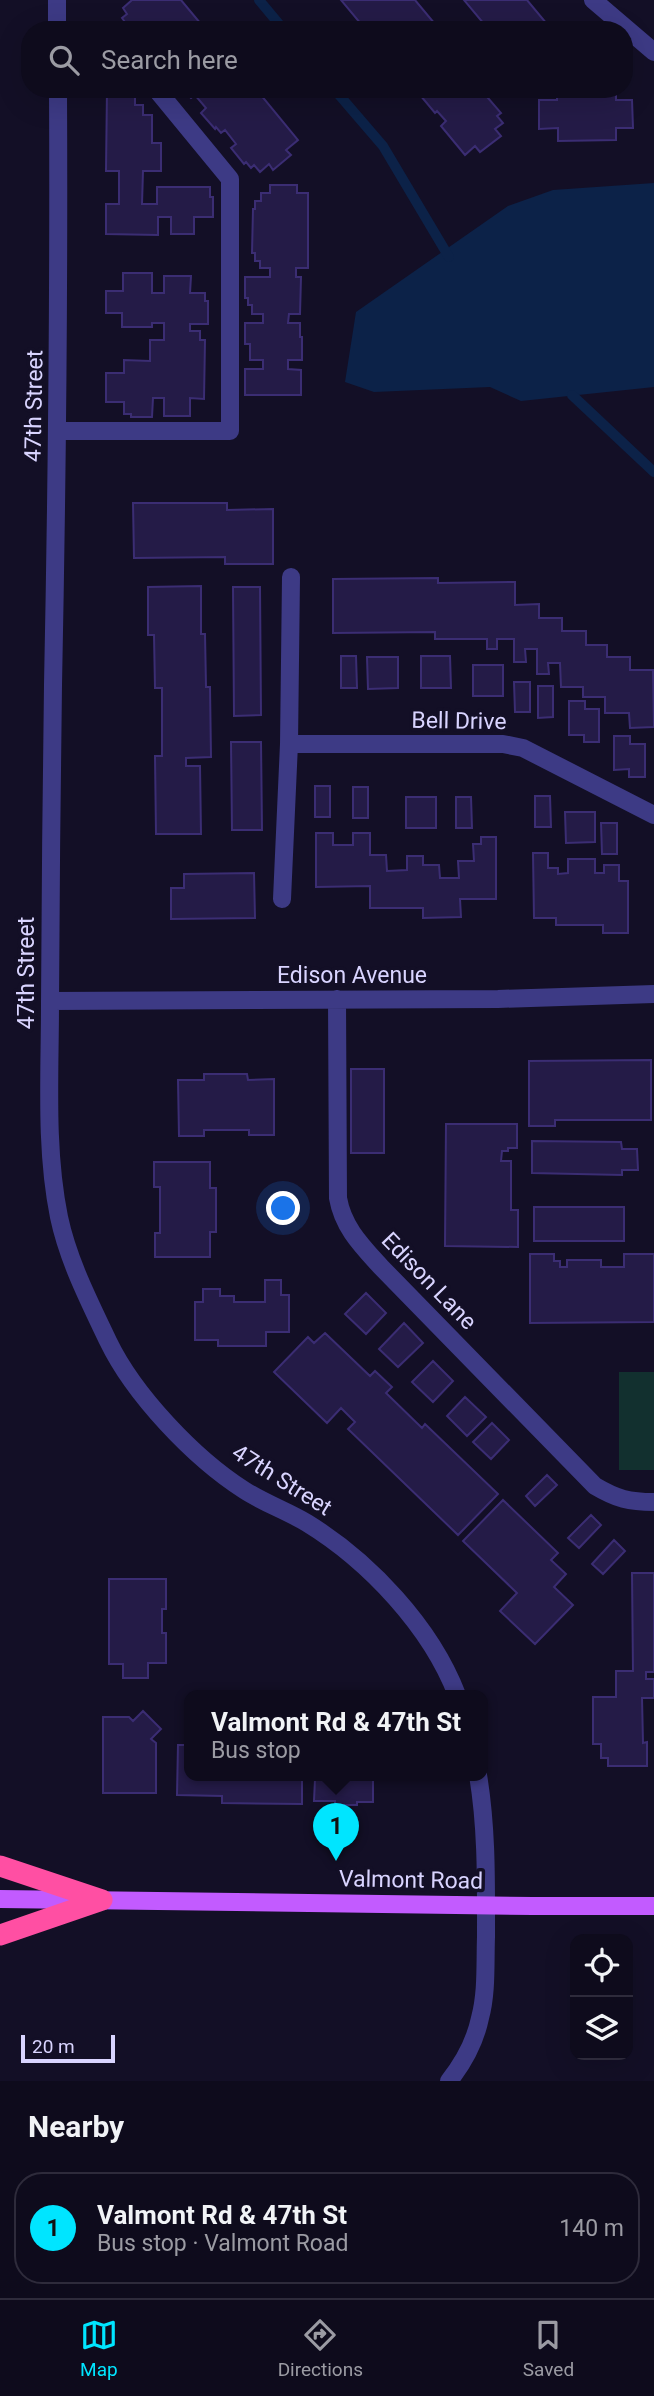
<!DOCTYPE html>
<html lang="en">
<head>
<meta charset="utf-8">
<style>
  body { margin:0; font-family:Roboto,sans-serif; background:#1c1929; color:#f1f3f6 }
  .controls { position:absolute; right:21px; bottom:21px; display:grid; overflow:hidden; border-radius:14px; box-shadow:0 7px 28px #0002 }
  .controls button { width:63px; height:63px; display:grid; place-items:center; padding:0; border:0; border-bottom:2px solid #2e2b3b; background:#0e0b1c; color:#f1f3f6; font:35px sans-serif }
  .scale { position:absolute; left:21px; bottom:18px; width:94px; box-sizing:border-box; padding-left:7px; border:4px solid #d9d4ff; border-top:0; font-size:19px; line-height:24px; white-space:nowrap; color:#d9d4ff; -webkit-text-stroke:5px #130f26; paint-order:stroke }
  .you { position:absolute; left:284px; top:1209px; width:24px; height:24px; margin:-18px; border:5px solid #fff; border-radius:50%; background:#1a73e8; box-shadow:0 0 0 10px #1a73e833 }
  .badge { display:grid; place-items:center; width:46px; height:46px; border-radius:50%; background:#00e5ff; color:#111; font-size:23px; font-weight:700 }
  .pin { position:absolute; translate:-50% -58px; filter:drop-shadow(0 2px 4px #0008) }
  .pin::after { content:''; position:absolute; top:37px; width:24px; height:21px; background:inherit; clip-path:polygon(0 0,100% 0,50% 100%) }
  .popup { position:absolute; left:184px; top:1690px; width:304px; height:91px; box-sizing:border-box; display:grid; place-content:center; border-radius:14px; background:#0e0b1c; filter:drop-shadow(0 2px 5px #0005); font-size:23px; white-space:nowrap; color:#9b9ba3 }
  .popup b { font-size:26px; color:#f1f3f6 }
  .popup::after { content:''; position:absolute; left:50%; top:100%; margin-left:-14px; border:14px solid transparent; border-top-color:#0e0b1c }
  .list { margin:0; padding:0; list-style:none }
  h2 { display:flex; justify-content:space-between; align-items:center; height:91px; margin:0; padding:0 28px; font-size:30px }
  h2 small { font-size:23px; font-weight:400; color:#9b9ba3 }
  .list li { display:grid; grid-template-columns:46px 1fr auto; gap:21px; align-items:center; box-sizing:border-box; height:112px; margin:0 14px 14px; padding:0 14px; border:2px solid #2e2b3b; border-radius:28px }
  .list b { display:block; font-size:26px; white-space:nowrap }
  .list p { margin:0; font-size:23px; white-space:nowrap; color:#9b9ba3 }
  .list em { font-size:23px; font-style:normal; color:#9b9ba3 }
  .icon { flex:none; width:38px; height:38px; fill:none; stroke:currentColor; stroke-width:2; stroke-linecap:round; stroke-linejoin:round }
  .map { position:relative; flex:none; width:654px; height:2081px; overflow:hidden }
  .search { position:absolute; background:#0e0b1c; box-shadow:0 7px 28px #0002; left:21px; right:21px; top:21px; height:77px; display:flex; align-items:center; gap:18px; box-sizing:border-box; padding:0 24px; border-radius:28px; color:#9b9ba3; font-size:26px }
  .sheet { height:217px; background:#0e0b1c }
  nav { display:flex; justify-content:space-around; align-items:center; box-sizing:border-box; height:98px; border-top:2px solid #2e2b3b; background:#0e0b1c; font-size:19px; color:#9b9ba3 }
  nav a { display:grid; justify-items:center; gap:4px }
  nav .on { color:#00e5ff }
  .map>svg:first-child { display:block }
</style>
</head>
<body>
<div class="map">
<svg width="654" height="2081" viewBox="0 0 654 2081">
  <rect width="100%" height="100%" fill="#130f26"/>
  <!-- green -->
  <path fill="#12302f" d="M 619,1372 L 654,1372 L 654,1470 L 619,1470 Z"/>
  <!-- water -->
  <path fill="#0c2248" d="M 654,183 L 654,387 L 521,401 L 490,387 L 374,392 L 345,382 L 356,312 L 508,206 L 553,190 Z"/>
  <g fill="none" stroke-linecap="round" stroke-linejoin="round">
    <!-- stream -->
    <path stroke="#0c2248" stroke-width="10" d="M 259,0 L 284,30
      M 334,89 L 383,146 L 449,257
      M 572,395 L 654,472"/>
  </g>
  <!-- building -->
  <path fill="#241b47" stroke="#3b2d73" stroke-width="2" d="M 132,0 L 181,0 L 206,30 L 131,30 L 122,18 L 127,14 L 123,8 Z
    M 341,0 L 415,0 L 440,30 L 366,30 Z
    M 464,0 L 527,0 L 552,30 L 489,30 Z
    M 107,89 L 135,90 L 135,105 L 143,105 L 143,115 L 152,115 L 152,143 L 161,143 L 161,171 L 143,171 L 142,204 L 157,204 L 157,187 L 210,187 L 210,197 L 213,197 L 213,217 L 194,217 L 194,234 L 171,234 L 171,217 L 158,217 L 158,235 L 106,234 L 106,204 L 119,204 L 119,171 L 106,171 Z
    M 181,89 L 256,89 L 298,140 L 286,150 L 291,155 L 273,170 L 269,164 L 260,172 L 254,165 L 251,168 L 246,162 L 244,164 L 231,148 L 236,144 L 225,130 L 221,133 L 216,127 L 215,129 L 201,113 L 206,108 L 195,95 L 191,98 Z
    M 415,89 L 472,89 L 477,95 L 482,91 L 501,113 L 497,116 L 503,123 L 495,129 L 501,136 L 480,152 L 475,146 L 465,155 L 441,126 L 446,121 L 437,111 L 435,113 Z
    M 557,89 L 616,89 L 616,100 L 632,100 L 633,128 L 616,128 L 616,140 L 558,141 L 558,128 L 539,129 L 539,100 L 557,100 Z
    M 270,185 L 297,185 L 297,193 L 308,193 L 308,268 L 296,268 L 296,277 L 301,277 L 300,314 L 289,314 L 288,323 L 300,323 L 300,337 L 302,337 L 302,360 L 288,360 L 288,369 L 301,370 L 301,395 L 245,395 L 245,369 L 263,369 L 263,360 L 250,360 L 250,344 L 245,344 L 245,323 L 263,323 L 263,314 L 252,314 L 252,305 L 248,305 L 248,298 L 245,298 L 245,277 L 270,277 L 270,268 L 260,268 L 260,261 L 255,261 L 255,253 L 252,253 L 253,209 L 255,209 L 255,201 L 261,201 L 261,193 L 270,193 Z
    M 123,273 L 152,273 L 152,293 L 164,293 L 164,276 L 191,276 L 190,293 L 205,293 L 205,301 L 208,301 L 208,324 L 190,324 L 190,331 L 200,331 L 200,340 L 205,340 L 204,399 L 190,398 L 190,416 L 164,416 L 164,398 L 153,398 L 152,417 L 131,417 L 131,414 L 124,414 L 124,402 L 106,402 L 106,373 L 124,373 L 124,360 L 150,361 L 150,340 L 164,340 L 164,323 L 152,323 L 152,327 L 122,327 L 122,313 L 106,313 L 106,291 L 123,291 Z
    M 133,503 L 227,503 L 227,510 L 273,509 L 273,564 L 225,564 L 225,557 L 134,558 Z
    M 438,578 L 438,583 L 515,582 L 515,605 L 539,604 L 539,618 L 562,618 L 562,631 L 586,631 L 586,645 L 607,645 L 607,657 L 630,657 L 630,670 L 653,670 L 654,727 L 630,728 L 629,713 L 605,713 L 605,697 L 583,697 L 583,687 L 561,687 L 560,663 L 548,663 L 549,674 L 537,674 L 537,649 L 525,649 L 526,662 L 514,662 L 514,639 L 497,639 L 497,649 L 487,649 L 487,639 L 435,639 L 435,632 L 333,633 L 333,579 Z
    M 201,586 L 201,634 L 205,634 L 206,687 L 210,687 L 211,757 L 186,758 L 186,766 L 200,766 L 201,834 L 156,834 L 155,756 L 162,756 L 162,688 L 155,688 L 154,635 L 148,635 L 148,587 Z
    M 233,587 L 260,587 L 261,715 L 234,716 Z
    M 341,656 L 356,656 L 357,688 L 341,688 Z
    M 421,656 L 450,656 L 451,688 L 421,688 Z
    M 367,657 L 398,657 L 398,688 L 368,689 Z
    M 473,665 L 503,665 L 503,696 L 473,696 Z
    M 514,682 L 530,682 L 530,712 L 515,712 Z
    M 538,686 L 553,686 L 553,717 L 538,718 Z
    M 569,701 L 585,701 L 585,709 L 599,709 L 599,742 L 584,742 L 584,735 L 569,735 Z
    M 614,736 L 630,736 L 630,744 L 645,744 L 645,777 L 629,777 L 629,769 L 614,770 Z
    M 231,742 L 261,742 L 262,830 L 232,830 Z
    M 315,786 L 330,786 L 330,817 L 315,817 Z
    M 353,787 L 368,787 L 368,818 L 353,818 Z
    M 535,796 L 550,796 L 551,827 L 535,827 Z
    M 406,797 L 436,797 L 436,828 L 406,828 Z
    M 456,797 L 471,797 L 472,828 L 456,828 Z
    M 565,812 L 595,812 L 595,842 L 566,843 Z
    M 601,823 L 617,823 L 617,854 L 602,854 Z
    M 316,833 L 333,833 L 333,845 L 353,845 L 353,833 L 370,833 L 370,855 L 386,855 L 387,871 L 407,870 L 407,856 L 423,856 L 423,865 L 439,865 L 440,878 L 459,878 L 458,861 L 474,861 L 473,844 L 481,844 L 481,837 L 496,837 L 496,899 L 460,899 L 461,917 L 423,918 L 423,908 L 370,908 L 370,886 L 316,887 Z
    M 533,853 L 548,853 L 548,868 L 558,868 L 558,874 L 568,873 L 568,859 L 595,859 L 595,873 L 604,873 L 604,865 L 619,865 L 619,881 L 628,881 L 628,933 L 603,933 L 603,925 L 556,925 L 556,918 L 534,918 Z
    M 254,873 L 255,918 L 171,919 L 171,888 L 184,888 L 184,874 Z
    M 651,1060 L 651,1120 L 555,1120 L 555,1126 L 529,1126 L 529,1061 Z
    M 351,1069 L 384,1069 L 384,1153 L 351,1153 Z
    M 204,1074 L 247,1074 L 248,1080 L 274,1079 L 274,1135 L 249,1135 L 249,1130 L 204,1130 L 204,1136 L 179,1136 L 178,1080 L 204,1080 Z
    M 446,1124 L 517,1124 L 517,1148 L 508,1148 L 508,1151 L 502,1151 L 501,1161 L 511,1161 L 511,1210 L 518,1210 L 518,1247 L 445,1246 Z
    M 532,1141 L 621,1142 L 622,1149 L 637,1149 L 638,1170 L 622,1170 L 622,1175 L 532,1173 Z
    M 154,1162 L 210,1162 L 210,1188 L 216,1188 L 216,1232 L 210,1232 L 210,1257 L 155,1257 L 155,1233 L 160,1233 L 160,1187 L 154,1187 Z
    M 534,1207 L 624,1207 L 624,1241 L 534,1241 Z
    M 530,1254 L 554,1254 L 554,1261 L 560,1261 L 560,1267 L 567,1267 L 567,1260 L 601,1260 L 601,1267 L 624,1267 L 624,1254 L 654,1254 L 654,1322 L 530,1323 Z
    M 265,1280 L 281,1280 L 281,1295 L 289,1295 L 289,1332 L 266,1332 L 266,1346 L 218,1346 L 218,1340 L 195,1340 L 195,1302 L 203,1302 L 203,1289 L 220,1289 L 220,1296 L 234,1296 L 234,1302 L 265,1302 Z
    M 366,1293 L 386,1313 L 366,1334 L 345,1314 Z
    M 404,1323 L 423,1343 L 398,1367 L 379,1349 Z
    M 325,1333 L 370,1376 L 375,1371 L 392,1387 L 386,1393 L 422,1428 L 425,1424 L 498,1494 L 458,1535 L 348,1429 L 355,1422 L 341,1408 L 327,1423 L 274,1372 L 308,1337 L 314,1343 Z
    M 433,1361 L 453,1381 L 433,1402 L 412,1382 Z
    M 465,1397 L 486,1417 L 467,1436 L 447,1416 Z
    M 492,1423 L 509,1440 L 491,1459 L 473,1442 Z
    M 547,1475 L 557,1485 L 535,1506 L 526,1496 Z
    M 503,1500 L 558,1553 L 551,1560 L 566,1574 L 554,1587 L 573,1605 L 535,1644 L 500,1611 L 517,1593 L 463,1541 Z
    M 591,1515 L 601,1525 L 579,1548 L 568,1538 Z
    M 614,1540 L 625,1551 L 603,1574 L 592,1564 Z
    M 632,1573 L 654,1573 L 654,1672 L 646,1672 L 646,1679 L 654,1679 L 654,1698 L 642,1698 L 643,1743 L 647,1742 L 647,1766 L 608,1766 L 608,1758 L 601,1758 L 601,1744 L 593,1744 L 593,1697 L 616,1697 L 616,1671 L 633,1671 Z
    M 109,1579 L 166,1579 L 166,1609 L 162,1609 L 162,1633 L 166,1633 L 166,1663 L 148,1663 L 148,1678 L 123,1678 L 123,1664 L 109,1664 Z
    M 143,1711 L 161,1729 L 151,1739 L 156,1743 L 156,1793 L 103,1793 L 103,1717 L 129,1717 L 133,1721 Z
    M 178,1745 L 189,1745 L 189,1775 L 373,1775 L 373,1802 L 357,1802 L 357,1805 L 335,1805 L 335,1801 L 314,1801 L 315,1779 L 302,1779 L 302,1804 L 222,1803 L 222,1796 L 177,1795 Z"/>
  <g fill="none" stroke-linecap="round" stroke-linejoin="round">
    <!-- minor -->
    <path stroke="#3d3a85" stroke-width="18" d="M 57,0 L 57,30
      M 593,0 L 654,52
      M 58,89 C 59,288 57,486 53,685 C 51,791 51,898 50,1004 C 50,1075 45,1148 59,1217 C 68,1260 89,1301 108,1341 C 134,1395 194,1458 244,1490 C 264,1503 287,1511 307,1523 C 369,1561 431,1627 457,1695
      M 58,431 L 230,431 L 230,179 L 156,89
      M 289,744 L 503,744 L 523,748 L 654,815
      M 282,899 L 289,744 L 291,577
      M 337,999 L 338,1198 C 343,1227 361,1245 381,1267 L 595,1486 C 617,1499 629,1502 654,1502
      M 50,1001 L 498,999 L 654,994
      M 449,2081 C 464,2062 475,2042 480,2018 C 487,1992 485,1964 486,1937 C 486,1883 487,1829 478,1775"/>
    <!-- major -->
    <path stroke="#c25bff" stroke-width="18" d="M 0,1899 L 533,1906 L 654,1906"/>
    <!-- highway -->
    <path stroke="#ff4fa3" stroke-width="21" d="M 0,1866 L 102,1900
      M 0,1935 L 102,1900"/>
  </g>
  <g text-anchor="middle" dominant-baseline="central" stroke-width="7" stroke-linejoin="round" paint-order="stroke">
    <!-- street labels -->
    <g font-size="23" fill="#d9d4ff" stroke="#130f26">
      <text transform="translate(34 406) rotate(-89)">47th Street</text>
      <text transform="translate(459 721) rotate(1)">Bell Drive</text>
      <text transform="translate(26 973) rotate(-90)">47th Street</text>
      <text x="352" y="975">Edison Avenue</text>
      <text transform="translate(429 1281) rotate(46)">Edison Lane</text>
      <text transform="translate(282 1480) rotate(32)">47th Street</text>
      <text transform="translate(411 1880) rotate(1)">Valmont Road</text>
    </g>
  </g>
</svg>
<div class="controls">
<button><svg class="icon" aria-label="locate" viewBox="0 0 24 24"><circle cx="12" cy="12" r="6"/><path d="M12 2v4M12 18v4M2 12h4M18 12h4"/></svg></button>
<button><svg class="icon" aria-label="layers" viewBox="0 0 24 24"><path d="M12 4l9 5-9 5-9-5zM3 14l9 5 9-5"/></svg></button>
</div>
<div class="scale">20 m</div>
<div class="you"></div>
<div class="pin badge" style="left:336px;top:1861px">1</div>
<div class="popup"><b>Valmont Rd &amp; 47th St</b>Bus stop</div>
<div class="search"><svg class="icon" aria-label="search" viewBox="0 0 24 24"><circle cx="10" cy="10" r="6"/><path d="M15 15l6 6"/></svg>Search here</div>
</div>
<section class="sheet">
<h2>Nearby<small></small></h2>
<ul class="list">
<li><span class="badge">1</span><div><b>Valmont Rd &amp; 47th St</b><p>Bus stop · Valmont Road</p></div><em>140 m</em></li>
</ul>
</section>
<nav>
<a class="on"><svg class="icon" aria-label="map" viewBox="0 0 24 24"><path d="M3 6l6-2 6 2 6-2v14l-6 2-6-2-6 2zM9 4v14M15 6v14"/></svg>Map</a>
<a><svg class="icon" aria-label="directions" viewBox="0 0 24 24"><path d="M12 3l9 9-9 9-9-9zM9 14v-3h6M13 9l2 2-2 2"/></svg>Directions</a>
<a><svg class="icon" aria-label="saved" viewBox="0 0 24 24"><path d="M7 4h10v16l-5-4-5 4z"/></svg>Saved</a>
</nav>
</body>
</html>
